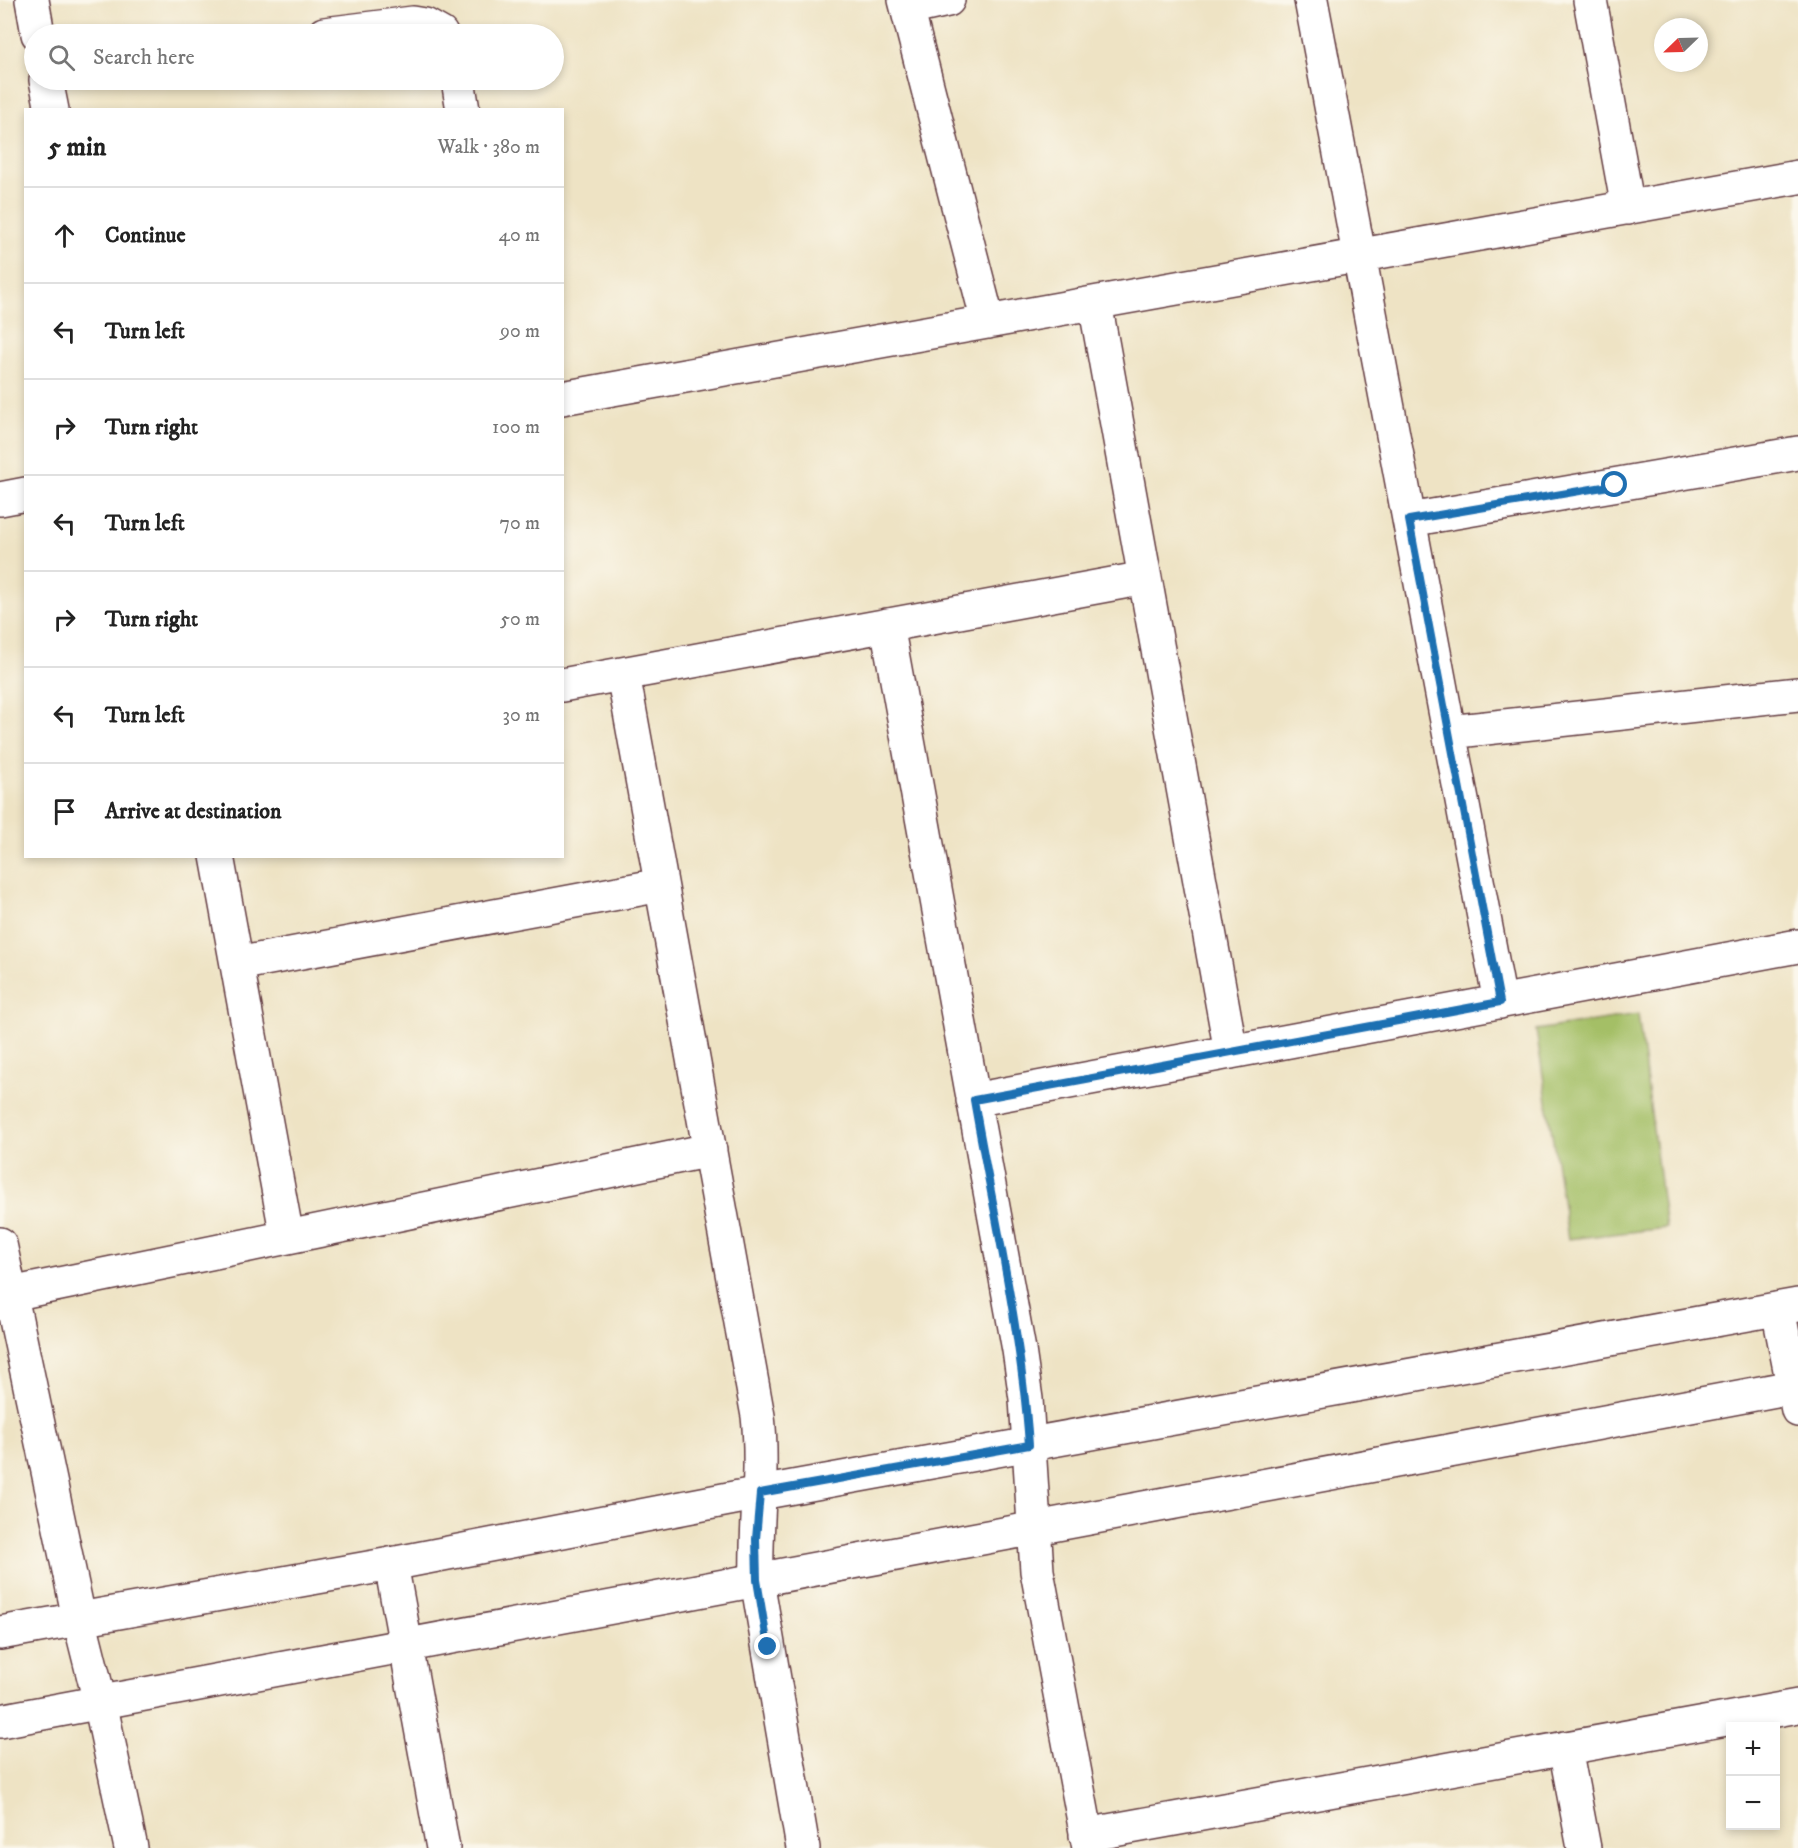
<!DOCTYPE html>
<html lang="en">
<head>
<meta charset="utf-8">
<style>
  body { margin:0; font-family:"IM FELL DW Pica",serif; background:#f6f6f6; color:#222 }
  .controls { position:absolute; right:18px; bottom:18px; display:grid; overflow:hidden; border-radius:0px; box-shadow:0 3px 9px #0003 }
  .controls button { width:54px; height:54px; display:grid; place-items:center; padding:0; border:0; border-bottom:2px solid #e0e0e0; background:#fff; color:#222; font:30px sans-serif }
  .compass { position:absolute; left:1654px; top:18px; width:54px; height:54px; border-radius:50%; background:#fff; box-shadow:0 3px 9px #0003; rotate:247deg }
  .stop { position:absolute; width:18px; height:18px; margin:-14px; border:4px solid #1f6fb2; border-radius:50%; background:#fff }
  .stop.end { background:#1f6fb2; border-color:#fff; box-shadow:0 2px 6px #0008 }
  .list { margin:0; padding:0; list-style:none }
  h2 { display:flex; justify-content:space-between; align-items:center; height:78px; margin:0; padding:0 24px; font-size:26px }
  h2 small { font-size:20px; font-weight:400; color:#767676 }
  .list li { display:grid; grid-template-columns:39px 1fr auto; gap:18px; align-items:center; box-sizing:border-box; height:96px; padding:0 24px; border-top:2px solid #e0e0e0 }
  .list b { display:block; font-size:22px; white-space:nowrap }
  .list em { font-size:20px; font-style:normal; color:#767676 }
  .icon { flex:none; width:33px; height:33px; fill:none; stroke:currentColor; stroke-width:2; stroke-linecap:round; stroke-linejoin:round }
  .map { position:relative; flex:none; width:1798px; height:1848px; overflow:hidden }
  .search { position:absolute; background:#fff; box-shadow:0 3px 9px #0003; left:24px; top:24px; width:540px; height:66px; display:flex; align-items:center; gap:15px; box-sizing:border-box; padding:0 21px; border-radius:33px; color:#767676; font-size:22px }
  .panel { position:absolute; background:#fff; box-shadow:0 3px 9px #0003; left:24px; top:108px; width:540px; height:750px; border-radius:0px }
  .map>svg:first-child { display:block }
</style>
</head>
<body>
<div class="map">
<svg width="1798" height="1848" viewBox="0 0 1798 1848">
  <rect width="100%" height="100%" fill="#fbf7ec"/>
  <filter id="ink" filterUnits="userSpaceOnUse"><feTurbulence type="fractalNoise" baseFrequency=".0167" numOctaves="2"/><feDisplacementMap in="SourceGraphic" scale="12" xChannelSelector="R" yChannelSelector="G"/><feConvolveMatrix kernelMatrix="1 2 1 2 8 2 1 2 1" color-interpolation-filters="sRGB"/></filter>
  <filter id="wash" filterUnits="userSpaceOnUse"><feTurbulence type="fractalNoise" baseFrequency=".008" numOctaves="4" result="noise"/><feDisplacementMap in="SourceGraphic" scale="24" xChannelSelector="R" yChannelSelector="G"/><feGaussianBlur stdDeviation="1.35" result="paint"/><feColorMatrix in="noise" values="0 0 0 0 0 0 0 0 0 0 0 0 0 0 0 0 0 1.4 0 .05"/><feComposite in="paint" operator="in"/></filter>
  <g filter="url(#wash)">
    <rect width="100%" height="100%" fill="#eee3c4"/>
    <!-- green -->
    <path fill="#a4bf66" stroke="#776f48" stroke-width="1.5" d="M 1638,1014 L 1666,1228 L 1568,1239 L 1536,1030 Z"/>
  </g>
  <g filter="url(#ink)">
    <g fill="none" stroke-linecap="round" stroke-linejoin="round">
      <!-- minor casing -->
      <g stroke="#633c42" stroke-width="36">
        <path id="minor" d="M 32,0 L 38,34
          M 905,0 L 988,322
          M 1311,0 L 1500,1002
          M 1590,0 L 1628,208
          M 908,9 L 948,0
          M 324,34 L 413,23 L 425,25 L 441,34
          M 46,80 L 52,110
          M 458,80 L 463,110
          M 1095,303 L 1231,1052
          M 562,398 L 1798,177
          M 0,499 L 26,494
          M 1409,520 L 1798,453
          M 887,625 L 1019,1350 L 1026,1399 L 1037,1571 L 1089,1848
          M 623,674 L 758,1416 C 764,1471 755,1525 757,1580 L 803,1848
          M 562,685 L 1145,578
          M 1449,732 L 1798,694
          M 217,856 L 287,1237
          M 237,964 L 661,885
          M 973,1100 L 1798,946
          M 0,1244 L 79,1618 L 100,1702 L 131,1848
          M 11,1294 L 710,1150
          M 1778,1309 L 1798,1410
          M 391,1564 L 443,1848
          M 1565,1748 L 1584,1848
          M 1086,1835 L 1798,1706"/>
      </g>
      <!-- tertiary casing -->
      <g stroke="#633c42" stroke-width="36">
        <path id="tertiary" d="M 0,1633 L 391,1564 L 760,1493 L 1798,1305
          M 0,1721 L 1798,1386"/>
      </g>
      <!-- minor -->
      <use href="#minor" stroke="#fff" stroke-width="33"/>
      <!-- tertiary -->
      <use href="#tertiary" stroke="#fff" stroke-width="33"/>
    </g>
  </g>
  <g fill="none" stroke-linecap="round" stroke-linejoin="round" filter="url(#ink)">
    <!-- route -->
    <path stroke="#1f6fb2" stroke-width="8" d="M 768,1647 L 757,1580 L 756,1539 L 760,1493 L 1029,1445 C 1021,1329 994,1215 974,1100 L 1500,1002 L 1409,520 L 1615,485"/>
  </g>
</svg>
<div class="controls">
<button>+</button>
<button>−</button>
</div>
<svg class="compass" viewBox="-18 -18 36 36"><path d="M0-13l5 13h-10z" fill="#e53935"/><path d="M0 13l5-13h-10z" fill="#767676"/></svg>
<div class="stop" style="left:1615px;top:485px"></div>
<div class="stop end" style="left:768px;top:1647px"></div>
<div class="search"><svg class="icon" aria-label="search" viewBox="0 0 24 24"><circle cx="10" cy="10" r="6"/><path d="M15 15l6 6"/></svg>Search here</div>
<section class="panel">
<h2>5 min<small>Walk · 380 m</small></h2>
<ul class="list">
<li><svg class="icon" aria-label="ahead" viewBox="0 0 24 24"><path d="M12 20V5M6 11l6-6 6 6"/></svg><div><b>Continue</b></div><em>40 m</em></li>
<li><svg class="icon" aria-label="left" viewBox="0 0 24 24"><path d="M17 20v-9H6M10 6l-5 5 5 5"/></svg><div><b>Turn left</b></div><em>90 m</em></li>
<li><svg class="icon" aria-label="right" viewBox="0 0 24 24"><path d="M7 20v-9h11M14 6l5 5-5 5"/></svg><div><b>Turn right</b></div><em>100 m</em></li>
<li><svg class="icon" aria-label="left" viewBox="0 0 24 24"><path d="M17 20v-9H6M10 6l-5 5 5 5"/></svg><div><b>Turn left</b></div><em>70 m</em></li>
<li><svg class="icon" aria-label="right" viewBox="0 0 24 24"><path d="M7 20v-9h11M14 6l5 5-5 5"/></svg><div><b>Turn right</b></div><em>50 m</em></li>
<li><svg class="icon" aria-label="left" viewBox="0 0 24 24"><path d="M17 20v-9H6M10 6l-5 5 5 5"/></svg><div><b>Turn left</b></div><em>30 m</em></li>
<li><svg class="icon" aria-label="arrive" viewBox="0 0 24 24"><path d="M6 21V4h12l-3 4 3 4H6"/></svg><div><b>Arrive at destination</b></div></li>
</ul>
</section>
</div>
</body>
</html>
